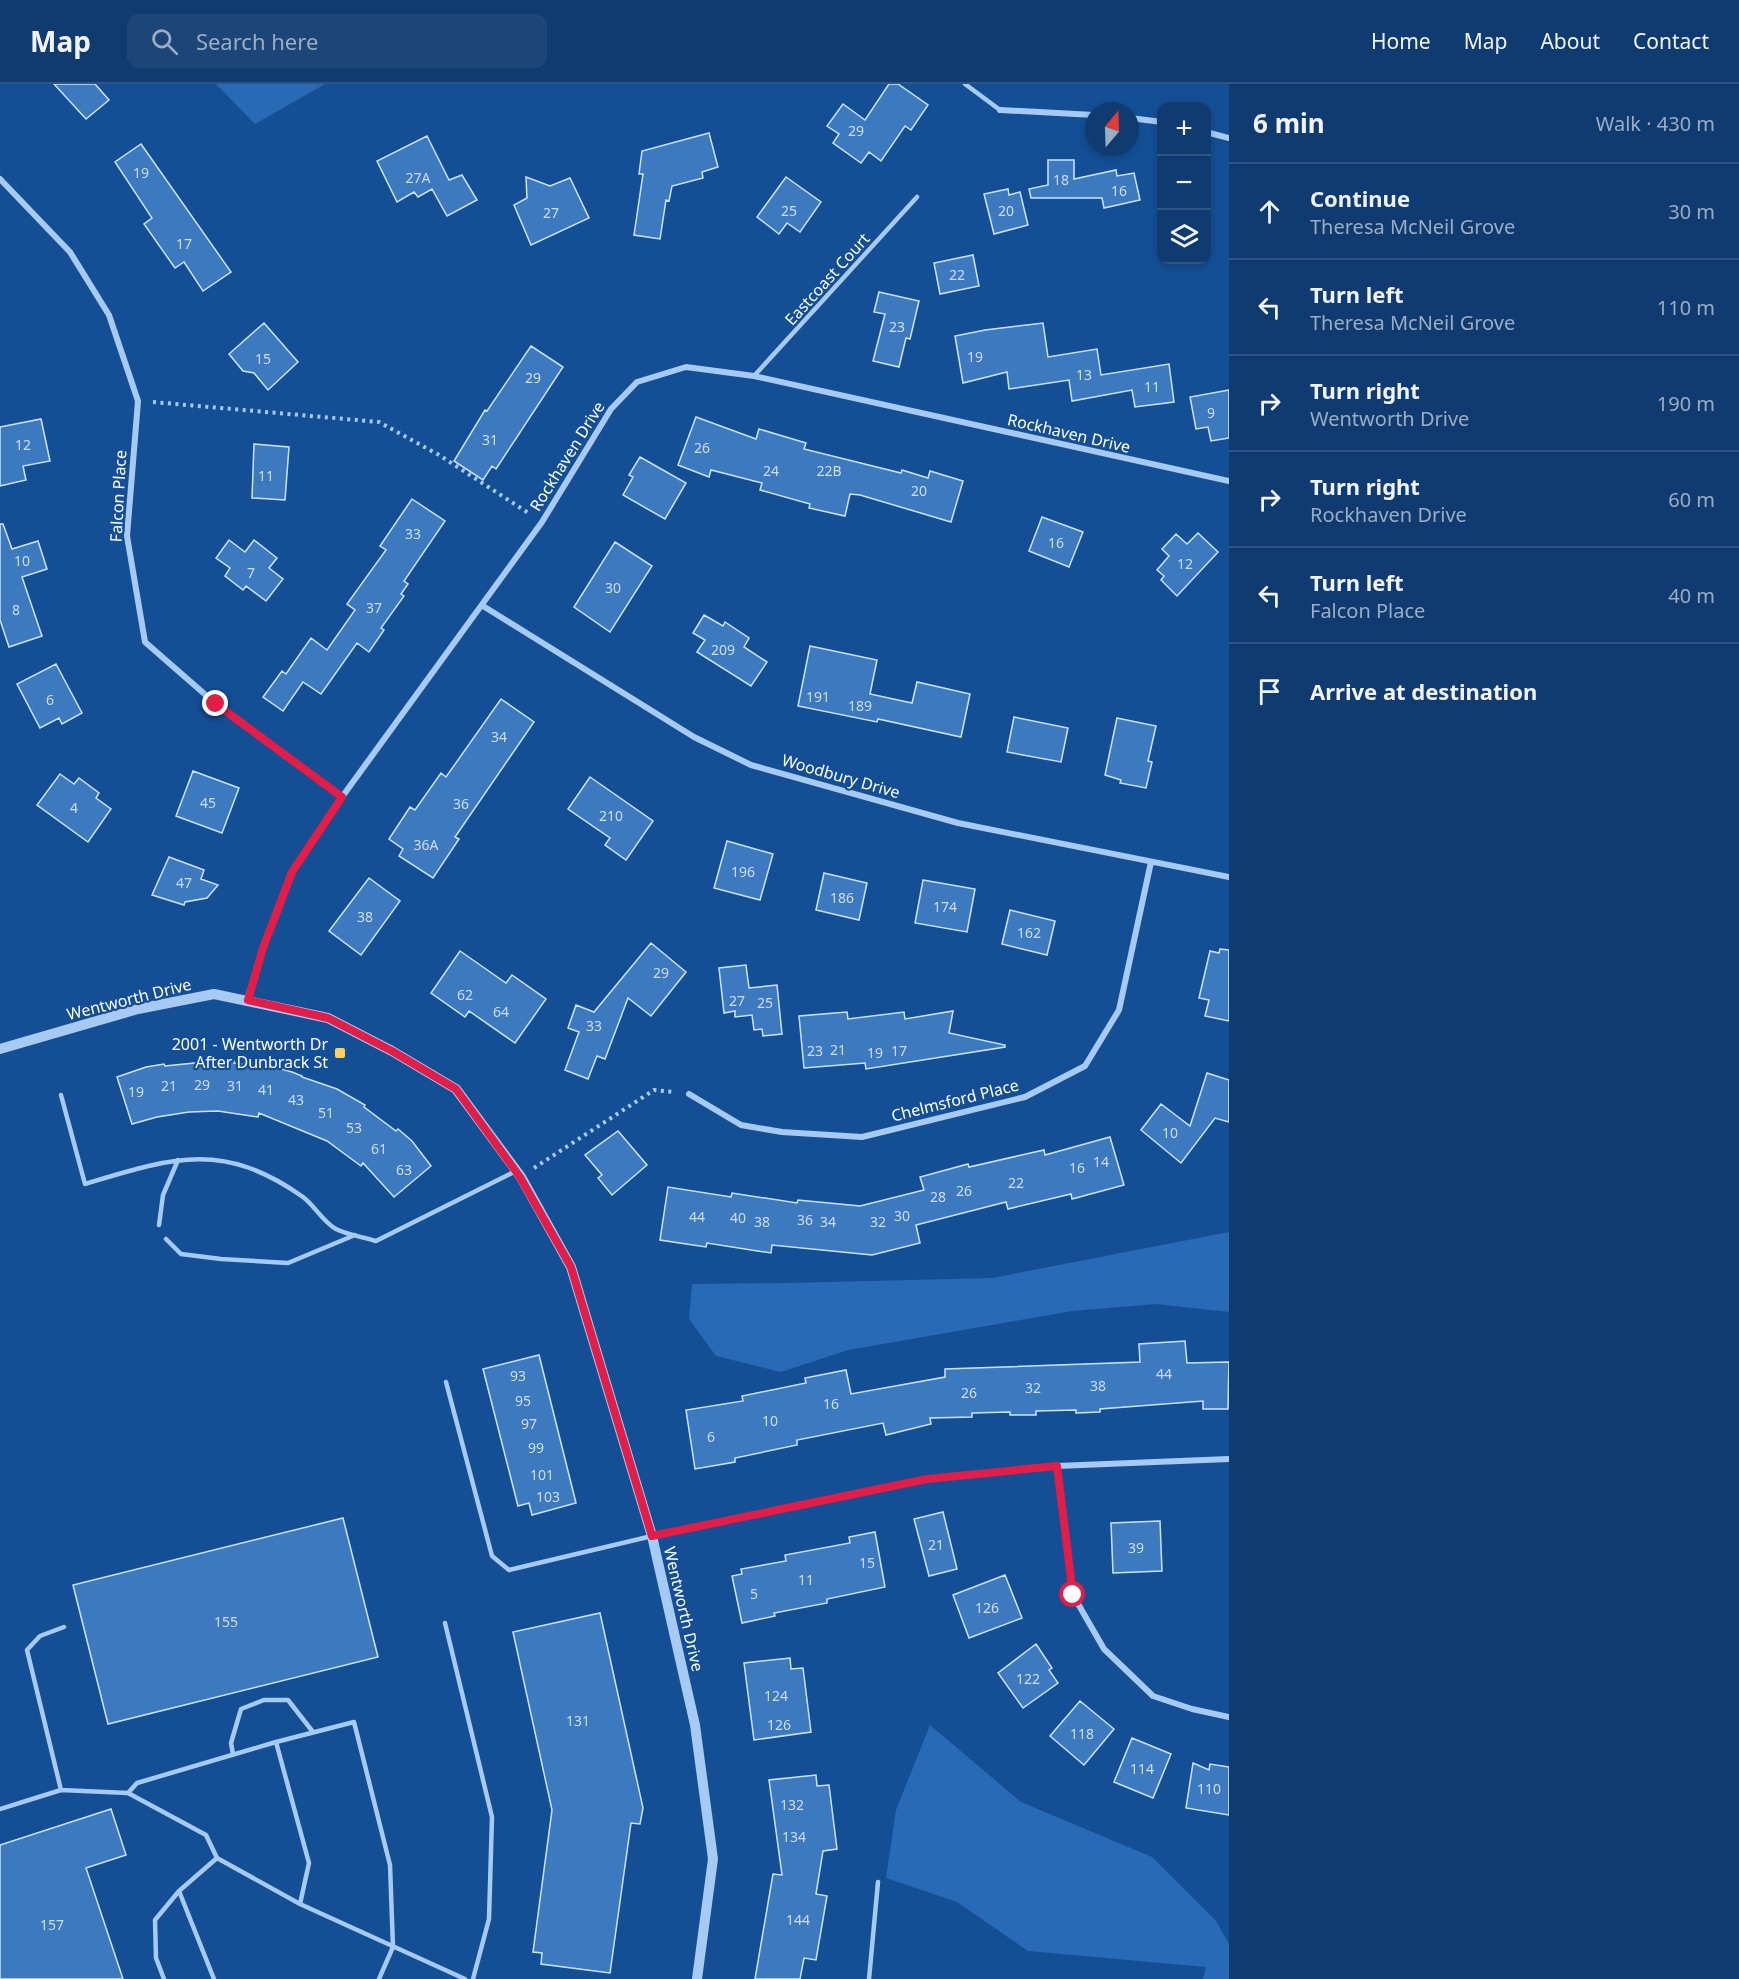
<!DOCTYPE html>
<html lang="en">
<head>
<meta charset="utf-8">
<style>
  body { margin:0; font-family:"Noto Sans",sans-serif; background:#1d4678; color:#f1f3f6 }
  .controls { position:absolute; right:18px; top:18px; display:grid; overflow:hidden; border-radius:12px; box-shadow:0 3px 9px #0003 }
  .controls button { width:54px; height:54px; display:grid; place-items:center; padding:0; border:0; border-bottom:2px solid #2f5583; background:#0f3b70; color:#f1f3f6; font:30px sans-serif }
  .compass { position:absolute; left:1085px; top:18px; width:54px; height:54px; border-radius:50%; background:#0f3b70; box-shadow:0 3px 9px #0003; rotate:19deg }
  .stop { position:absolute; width:18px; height:18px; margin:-14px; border:4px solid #e11d48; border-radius:50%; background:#fff }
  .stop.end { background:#e11d48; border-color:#fff; box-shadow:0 2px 6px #0008 }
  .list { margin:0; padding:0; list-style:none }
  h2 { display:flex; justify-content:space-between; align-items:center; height:78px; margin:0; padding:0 24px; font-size:26px }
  h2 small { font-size:20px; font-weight:400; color:#9badc3 }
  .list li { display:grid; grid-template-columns:39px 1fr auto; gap:18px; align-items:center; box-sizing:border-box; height:96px; padding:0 24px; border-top:2px solid #2f5583 }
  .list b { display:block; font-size:22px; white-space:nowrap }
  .list p { margin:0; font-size:20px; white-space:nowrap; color:#9badc3 }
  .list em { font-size:20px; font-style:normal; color:#9badc3 }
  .icon { flex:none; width:33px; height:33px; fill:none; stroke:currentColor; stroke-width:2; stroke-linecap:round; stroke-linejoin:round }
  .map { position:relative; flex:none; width:1229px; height:1895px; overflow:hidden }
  header { display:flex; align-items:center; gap:36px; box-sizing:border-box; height:84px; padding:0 30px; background:#0f3b70; border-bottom:2px solid #2f5583 }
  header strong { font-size:28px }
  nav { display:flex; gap:33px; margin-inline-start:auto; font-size:21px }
  .search { width:420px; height:54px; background:#1d4678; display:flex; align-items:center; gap:15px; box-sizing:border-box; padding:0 21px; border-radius:12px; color:#9badc3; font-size:22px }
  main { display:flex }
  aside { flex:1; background:#0f3b70 }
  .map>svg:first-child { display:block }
</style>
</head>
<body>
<header>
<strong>Map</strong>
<div class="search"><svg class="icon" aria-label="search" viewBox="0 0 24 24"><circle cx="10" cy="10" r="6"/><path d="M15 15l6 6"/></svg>Search here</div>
<nav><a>Home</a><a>Map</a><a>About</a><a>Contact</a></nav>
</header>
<main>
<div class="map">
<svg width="1229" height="1895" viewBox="0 0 1229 1895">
  <rect width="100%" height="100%" fill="#144f96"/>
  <!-- green -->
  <path fill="#286ab5" d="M 216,0 L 325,0 L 255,40 Z
    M 1229,1148 L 1229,1228 L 1156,1220 L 1072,1227 L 848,1266 L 781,1288 L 716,1272 L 689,1235 L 692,1200 L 789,1199 L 992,1194 Z
    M 930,1641 L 1021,1718 L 1152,1773 L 1216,1837 L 1229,1860 L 1229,1895 L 1203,1895 L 1206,1883 L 1028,1867 L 957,1818 L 886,1794 L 896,1726 Z"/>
  <!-- building -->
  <path fill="#3d79be" stroke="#cde3fd" stroke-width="1.5" d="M 54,0 L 95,0 L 109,16 L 86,35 Z
    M 889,0 L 898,0 L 928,21 L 911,46 L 905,42 L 881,77 L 869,68 L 861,79 L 833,59 L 839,50 L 827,42 L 843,20 L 865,36 Z
    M 709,49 L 718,83 L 702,88 L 703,94 L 672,102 L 669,117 L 666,116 L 660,155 L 634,151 L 643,90 L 639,90 L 642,67 Z
    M 427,52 L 449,96 L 462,91 L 477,116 L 447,132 L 432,105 L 418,113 L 414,108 L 397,118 L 377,77 Z
    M 141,60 L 231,188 L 203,207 L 184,178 L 175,184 L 144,140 L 152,134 L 115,78 Z
    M 1048,76 L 1074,76 L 1074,95 L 1116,86 L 1117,92 L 1134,89 L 1140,116 L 1104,124 L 1102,114 L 1031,114 L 1029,105 L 1048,101 Z
    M 526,93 L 550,102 L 570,94 L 589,134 L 531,161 L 514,121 L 527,114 Z
    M 786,93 L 821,118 L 800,148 L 787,139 L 779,150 L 757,133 Z
    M 1008,105 L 1009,111 L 1020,108 L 1028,141 L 994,150 L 984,110 Z
    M 973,171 L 979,202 L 940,210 L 934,179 Z
    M 879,208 L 919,217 L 910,255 L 906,254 L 899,283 L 873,277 L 885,230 L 874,228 Z
    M 264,239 L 298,278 L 268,306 L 254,289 L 243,287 L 229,270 Z
    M 1043,239 L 1048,273 L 1097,265 L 1101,291 L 1169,280 L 1174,318 L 1135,323 L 1132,306 L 1072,317 L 1069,296 L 1009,305 L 1007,288 L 963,299 L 955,252 L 985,246 Z
    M 531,262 L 563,283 L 496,385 L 492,382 L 483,396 L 454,377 L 485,326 L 487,327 Z
    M 1229,306 L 1229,354 L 1211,357 L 1208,343 L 1196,345 L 1190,313 Z
    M 696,333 L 756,355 L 759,345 L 806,359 L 804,365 L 901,389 L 902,386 L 928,394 L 930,387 L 963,397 L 951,438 L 860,411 L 850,410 L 845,432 L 809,424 L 810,420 L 760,406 L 762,399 L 711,386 L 709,393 L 678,381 Z
    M 41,335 L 50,377 L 23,382 L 26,396 L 0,402 L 0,343 Z
    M 254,360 L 289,363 L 285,416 L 252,414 Z
    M 640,373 L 686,399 L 665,435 L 623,411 L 633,393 L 629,391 Z
    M 412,415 L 445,437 L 404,497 L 408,500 L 401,510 L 404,512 L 381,544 L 384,546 L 369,568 L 357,559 L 321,610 L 303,598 L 283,627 L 263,613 L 282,587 L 286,590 L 311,554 L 327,566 L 355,526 L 347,520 L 386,466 L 380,462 Z
    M 1042,433 L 1083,448 L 1069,483 L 1029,467 Z
    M 0,440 L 3,440 L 12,465 L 38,457 L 47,485 L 22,493 L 42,552 L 9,563 L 0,536 Z
    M 1198,449 L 1218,468 L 1177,512 L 1161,496 L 1164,492 L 1157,486 L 1169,472 L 1162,465 L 1176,450 L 1187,460 Z
    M 229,456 L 245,468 L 254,456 L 277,474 L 269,484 L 283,495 L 266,517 L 246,502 L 243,506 L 225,492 L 230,484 L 216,474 Z
    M 615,458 L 652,482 L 610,548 L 574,523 Z
    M 704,531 L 723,542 L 725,538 L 749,554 L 744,563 L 767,578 L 751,602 L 697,568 L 705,556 L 693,549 Z
    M 810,562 L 877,576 L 870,610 L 912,619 L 917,598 L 970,610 L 961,653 L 878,635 L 877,638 L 798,622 Z
    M 56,580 L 82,629 L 62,640 L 59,634 L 40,644 L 17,600 Z
    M 501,615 L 534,638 L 455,753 L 459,755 L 433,794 L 399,772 L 403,765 L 389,755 L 410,723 L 415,726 L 441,689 L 446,693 Z
    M 1014,633 L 1068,644 L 1061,678 L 1007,668 Z
    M 1117,634 L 1156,642 L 1148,677 L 1152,678 L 1146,704 L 1120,699 L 1121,696 L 1105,691 Z
    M 193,687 L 239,704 L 222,749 L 176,732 Z
    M 60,690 L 74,700 L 79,694 L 99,709 L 96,714 L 111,725 L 88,758 L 37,721 Z
    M 590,693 L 653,737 L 626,776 L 605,761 L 610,754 L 568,725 Z
    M 727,757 L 773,770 L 760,816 L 714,804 Z
    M 169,773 L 204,786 L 201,795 L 218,801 L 207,814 L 185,818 L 184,821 L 152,811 Z
    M 824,789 L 867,799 L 859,836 L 816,826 Z
    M 369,794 L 400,817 L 361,871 L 329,847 Z
    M 923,796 L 975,805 L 967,848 L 915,839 Z
    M 1010,826 L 1055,837 L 1047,871 L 1002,860 Z
    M 651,859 L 686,888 L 651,932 L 628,914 L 605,975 L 597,972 L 588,995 L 565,986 L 579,948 L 568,944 L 576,921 L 594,928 Z
    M 1220,865 L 1229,866 L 1229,937 L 1205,932 L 1209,916 L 1199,914 L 1210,867 L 1219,869 Z
    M 460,867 L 506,899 L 512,891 L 546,915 L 515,959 L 469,927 L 465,933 L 431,909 Z
    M 746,881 L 749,904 L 777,901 L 782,950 L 763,952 L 762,945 L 754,946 L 752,931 L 735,933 L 735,927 L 724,929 L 719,884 Z
    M 953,927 L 949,949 L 1005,961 L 1005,963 L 866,985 L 865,979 L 804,984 L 799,932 L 847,928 L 848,935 L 904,928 L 905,935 Z
    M 204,976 L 234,977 L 234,979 L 273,985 L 274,983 L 292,988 L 302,992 L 302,993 L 337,1005 L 365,1021 L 364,1023 L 396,1047 L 398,1045 L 412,1057 L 431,1082 L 394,1113 L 363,1079 L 361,1082 L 327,1057 L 259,1029 L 258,1033 L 218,1027 L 189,1028 L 157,1033 L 132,1040 L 117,993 L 146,983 L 164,980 L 165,982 L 204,978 Z
    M 1207,989 L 1229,996 L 1229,1038 L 1215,1034 L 1181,1079 L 1141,1046 L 1161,1020 L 1190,1042 Z
    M 618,1047 L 647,1081 L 612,1111 L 598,1094 L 602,1091 L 585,1071 Z
    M 1110,1053 L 1124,1101 L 1072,1115 L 1071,1110 L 1008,1125 L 1006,1118 L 916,1141 L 920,1159 L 872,1171 L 772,1161 L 771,1169 L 707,1159 L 706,1163 L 660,1156 L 668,1103 L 731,1113 L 732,1109 L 797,1119 L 798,1116 L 860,1122 L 924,1106 L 920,1093 L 968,1080 L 969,1083 L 1044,1066 L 1045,1071 Z
    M 1185,1257 L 1187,1279 L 1229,1278 L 1228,1325 L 1203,1325 L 1203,1317 L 1100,1325 L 1100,1328 L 1076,1329 L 1076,1326 L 1036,1327 L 1036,1331 L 1010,1331 L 1010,1328 L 972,1329 L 972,1333 L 930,1334 L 931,1340 L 886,1351 L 883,1339 L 797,1356 L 797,1361 L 735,1374 L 735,1378 L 695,1385 L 686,1326 L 743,1317 L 742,1312 L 806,1299 L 805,1294 L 846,1286 L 851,1310 L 945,1293 L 945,1285 L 1140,1278 L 1139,1260 Z
    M 539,1271 L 576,1419 L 532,1431 L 529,1419 L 518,1422 L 483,1285 Z
    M 943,1428 L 957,1485 L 929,1492 L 914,1435 Z
    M 343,1434 L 378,1573 L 108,1640 L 73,1501 Z
    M 1160,1437 L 1162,1487 L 1113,1489 L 1111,1439 Z
    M 875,1448 L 885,1503 L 827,1515 L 827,1519 L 774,1529 L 775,1532 L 742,1539 L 732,1492 L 742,1490 L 741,1485 L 786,1477 L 785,1471 L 850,1459 L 849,1453 Z
    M 1005,1491 L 1022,1534 L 969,1554 L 953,1511 Z
    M 600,1529 L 643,1724 L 640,1740 L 631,1739 L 610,1889 L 541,1880 L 542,1869 L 533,1868 L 552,1726 L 513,1548 Z
    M 1036,1560 L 1052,1584 L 1049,1586 L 1058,1599 L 1023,1624 L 998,1589 Z
    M 790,1574 L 791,1585 L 803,1584 L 811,1648 L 754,1656 L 744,1579 Z
    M 1080,1617 L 1114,1645 L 1084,1681 L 1050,1652 Z
    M 1132,1654 L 1171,1670 L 1153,1714 L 1114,1698 Z
    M 1193,1679 L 1209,1686 L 1210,1680 L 1229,1683 L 1229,1731 L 1186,1724 Z
    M 816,1691 L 817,1702 L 829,1701 L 837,1765 L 823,1767 L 816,1810 L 827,1812 L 816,1876 L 804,1874 L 800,1895 L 755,1895 L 773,1790 L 782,1791 L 769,1696 Z
    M 111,1725 L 126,1771 L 86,1784 L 123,1895 L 0,1895 L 0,1761 Z"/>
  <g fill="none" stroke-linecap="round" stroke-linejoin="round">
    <!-- path -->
    <path stroke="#a6caf2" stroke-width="4" stroke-dasharray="3 4.5" stroke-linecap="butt" d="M 153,318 L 379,338 L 439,371 L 530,430
      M 534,1084 L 654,1006 L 674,1008"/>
    <!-- service -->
    <path stroke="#a6caf2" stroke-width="4.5" d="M 965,0 L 1000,26
      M 754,292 L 917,113
      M 61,1011 L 85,1100 C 171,1074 223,1056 303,1113 C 315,1122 323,1138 336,1145 C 348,1151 363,1153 376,1157 L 516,1087
      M 159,1141 L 163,1111 L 178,1076
      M 166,1155 L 181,1170 L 221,1175 L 288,1179 L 355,1151
      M 446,1298 L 492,1472 L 509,1486 L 652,1452
      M 445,1539 L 492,1733 L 489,1835 L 473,1895
      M 276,1658 L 309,1779 L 300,1820
      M 233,1670 L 231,1659 L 241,1625 L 264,1616 L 288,1616 L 313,1648
      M 61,1706 L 27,1566 L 40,1552 L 64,1543
      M 128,1709 L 206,1751 L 217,1774 L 300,1820 L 465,1895
      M 0,1725 L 61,1706 L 128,1709 L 137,1699 L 276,1658 L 354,1638 L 390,1781 L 393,1863 L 379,1895
      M 164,1895 L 156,1874 L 155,1836 L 179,1807
      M 214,1895 L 179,1807 L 217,1774
      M 869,1895 L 878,1798"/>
    <!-- minor -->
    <path stroke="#a6caf2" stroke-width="6" d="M 1000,26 L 1094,31
      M 1130,34 L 1162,38
      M 1206,48 L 1229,54
      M 0,95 L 70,168 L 109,231 L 138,317 L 127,452 L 145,558 L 216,620 L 342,713
      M 483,522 L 694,653 L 751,681 L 958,739 L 1229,793
      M 247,916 L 263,864 L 292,788 L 342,713 L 542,438 L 611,325 L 637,298 L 686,283 L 754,292 L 1229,397
      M 689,1010 L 741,1041 L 782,1048 L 862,1053 L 1025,1013 L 1085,982 L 1119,926 L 1151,778
      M 1057,1382 L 1073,1511 L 1104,1565 L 1153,1612 L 1192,1625 L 1229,1633
      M 652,1452 L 927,1395 L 1057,1382 L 1229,1375"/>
    <!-- tertiary -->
    <path stroke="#a6caf2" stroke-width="10" d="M 0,965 L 138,925 L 214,910 L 328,934 L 392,967 L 456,1005 L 521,1093 L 571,1183 L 652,1452 L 695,1641 L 713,1775 L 697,1895"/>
  </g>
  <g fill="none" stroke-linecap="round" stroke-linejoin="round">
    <!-- route -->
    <path stroke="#e11d48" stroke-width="8" d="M 216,620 L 342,713 L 292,788 L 263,864 L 248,916 L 328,934 L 392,967 L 456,1005 L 520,1093 L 571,1183 L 652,1452 L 927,1395 L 1057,1382 L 1073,1511"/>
  </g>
  <!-- markers -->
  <rect fill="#ffd067" stroke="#144f96" stroke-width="2" x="334" y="963" width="12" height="12" rx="3"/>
  <g text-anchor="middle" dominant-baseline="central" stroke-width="4.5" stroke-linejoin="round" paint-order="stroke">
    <!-- number labels -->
    <g font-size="14" fill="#cedeef">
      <text x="856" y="46">29</text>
      <text x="141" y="88">19</text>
      <text x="418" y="93">27A</text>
      <text x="1061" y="95">18</text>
      <text x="1119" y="106">16</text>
      <text x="789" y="126">25</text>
      <text x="1006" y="126">20</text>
      <text x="551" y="128">27</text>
      <text x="184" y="159">17</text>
      <text x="957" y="190">22</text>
      <text x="897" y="242">23</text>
      <text x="975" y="272">19</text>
      <text x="263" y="274">15</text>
      <text x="1084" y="290">13</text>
      <text x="533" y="293">29</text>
      <text x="1152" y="302">11</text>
      <text x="1211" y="328">9</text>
      <text x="490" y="355">31</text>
      <text x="23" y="360">12</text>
      <text x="702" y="363">26</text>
      <text x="771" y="386">24</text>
      <text x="829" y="386">22B</text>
      <text x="266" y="391">11</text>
      <text x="919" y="406">20</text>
      <text x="413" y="449">33</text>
      <text x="1056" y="458">16</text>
      <text x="22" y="476">10</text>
      <text x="1185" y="479">12</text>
      <text x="251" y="488">7</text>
      <text x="613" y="503">30</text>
      <text x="374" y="523">37</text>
      <text x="16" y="525">8</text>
      <text x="723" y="565">209</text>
      <text x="818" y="612">191</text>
      <text x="50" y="615">6</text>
      <text x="860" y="621">189</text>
      <text x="499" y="652">34</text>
      <text x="208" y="718">45</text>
      <text x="461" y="719">36</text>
      <text x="74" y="723">4</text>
      <text x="611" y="731">210</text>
      <text x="426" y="760">36A</text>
      <text x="743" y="787">196</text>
      <text x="184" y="798">47</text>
      <text x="842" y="813">186</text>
      <text x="945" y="822">174</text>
      <text x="365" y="832">38</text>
      <text x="1029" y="848">162</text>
      <text x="661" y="888">29</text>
      <text x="465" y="910">62</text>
      <text x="737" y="916">27</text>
      <text x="765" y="918">25</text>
      <text x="501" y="927">64</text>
      <text x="594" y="941">33</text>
      <text x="838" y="965">21</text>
      <text x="815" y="966">23</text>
      <text x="899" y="966">17</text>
      <text x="875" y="968">19</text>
      <text x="202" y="1000">29</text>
      <text x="169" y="1001">21</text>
      <text x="235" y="1001">31</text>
      <text x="266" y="1005">41</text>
      <text x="136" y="1007">19</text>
      <text x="296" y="1015">43</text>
      <text x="326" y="1028">51</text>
      <text x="354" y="1043">53</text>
      <text x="1170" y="1048">10</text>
      <text x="379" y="1064">61</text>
      <text x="1101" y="1077">14</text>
      <text x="1077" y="1083">16</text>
      <text x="404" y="1085">63</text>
      <text x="1016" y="1098">22</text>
      <text x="964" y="1106">26</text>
      <text x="938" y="1112">28</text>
      <text x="902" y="1131">30</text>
      <text x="697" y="1132">44</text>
      <text x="738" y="1133">40</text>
      <text x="805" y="1135">36</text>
      <text x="762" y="1137">38</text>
      <text x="828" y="1137">34</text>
      <text x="878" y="1137">32</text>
      <text x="1164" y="1289">44</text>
      <text x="518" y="1291">93</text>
      <text x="1098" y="1301">38</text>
      <text x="1033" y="1303">32</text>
      <text x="969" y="1308">26</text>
      <text x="523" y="1316">95</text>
      <text x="831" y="1319">16</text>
      <text x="770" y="1336">10</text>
      <text x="529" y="1339">97</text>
      <text x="711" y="1352">6</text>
      <text x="536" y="1363">99</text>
      <text x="542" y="1390">101</text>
      <text x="548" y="1412">103</text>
      <text x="936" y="1460">21</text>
      <text x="1136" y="1463">39</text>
      <text x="867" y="1478">15</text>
      <text x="806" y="1495">11</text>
      <text x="754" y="1509">5</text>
      <text x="987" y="1523">126</text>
      <text x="226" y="1537">155</text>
      <text x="1028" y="1594">122</text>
      <text x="776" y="1611">124</text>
      <text x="578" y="1636">131</text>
      <text x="779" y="1640">126</text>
      <text x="1082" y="1649">118</text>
      <text x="1142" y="1684">114</text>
      <text x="1209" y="1704">110</text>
      <text x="792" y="1720">132</text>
      <text x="794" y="1752">134</text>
      <text x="798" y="1835">144</text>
      <text x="52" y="1840">157</text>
    </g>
    <!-- street labels -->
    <g font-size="16" fill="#fff" stroke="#144f96">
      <text transform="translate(827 195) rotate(-48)">Eastcoast Court</text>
      <text transform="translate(1069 349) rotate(13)">Rockhaven Drive</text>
      <text transform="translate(567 372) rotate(-58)">Rockhaven Drive</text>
      <text transform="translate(118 412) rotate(-87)">Falcon Place</text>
      <text transform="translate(841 692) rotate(16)">Woodbury Drive</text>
      <text transform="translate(129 915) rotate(-14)">Wentworth Drive</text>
      <text transform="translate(955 1016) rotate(-14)">Chelmsford Place</text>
      <text transform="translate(684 1525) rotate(77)">Wentworth Drive</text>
    </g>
    <!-- poi labels -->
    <g font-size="16" fill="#fff" stroke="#144f96" text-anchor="end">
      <text x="328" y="960">2001 - Wentworth Dr<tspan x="328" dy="18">After Dunbrack St</tspan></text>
    </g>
  </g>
</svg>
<div class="controls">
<button>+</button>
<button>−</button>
<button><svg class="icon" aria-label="layers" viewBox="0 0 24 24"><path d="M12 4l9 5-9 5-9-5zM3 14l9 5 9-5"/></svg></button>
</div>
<svg class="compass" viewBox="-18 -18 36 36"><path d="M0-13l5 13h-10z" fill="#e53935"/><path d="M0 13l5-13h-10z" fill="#9badc3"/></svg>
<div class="stop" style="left:1073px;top:1511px"></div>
<div class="stop end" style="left:216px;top:620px"></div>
</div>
<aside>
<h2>6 min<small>Walk · 430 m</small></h2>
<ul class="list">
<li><svg class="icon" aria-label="ahead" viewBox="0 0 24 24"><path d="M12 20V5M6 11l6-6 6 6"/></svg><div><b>Continue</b><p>Theresa McNeil Grove</p></div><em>30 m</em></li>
<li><svg class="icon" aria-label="left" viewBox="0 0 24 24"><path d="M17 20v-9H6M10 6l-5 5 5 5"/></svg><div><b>Turn left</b><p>Theresa McNeil Grove</p></div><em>110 m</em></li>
<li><svg class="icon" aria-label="right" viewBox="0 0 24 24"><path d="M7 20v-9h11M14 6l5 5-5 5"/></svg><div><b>Turn right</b><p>Wentworth Drive</p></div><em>190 m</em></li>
<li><svg class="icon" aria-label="right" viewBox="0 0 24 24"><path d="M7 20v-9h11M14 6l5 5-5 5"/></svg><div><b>Turn right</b><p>Rockhaven Drive</p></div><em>60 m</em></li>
<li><svg class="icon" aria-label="left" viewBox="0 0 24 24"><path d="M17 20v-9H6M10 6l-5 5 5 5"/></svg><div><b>Turn left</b><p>Falcon Place</p></div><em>40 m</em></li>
<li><svg class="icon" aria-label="arrive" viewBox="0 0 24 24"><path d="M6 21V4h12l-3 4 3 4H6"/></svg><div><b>Arrive at destination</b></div></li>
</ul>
</aside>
</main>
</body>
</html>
